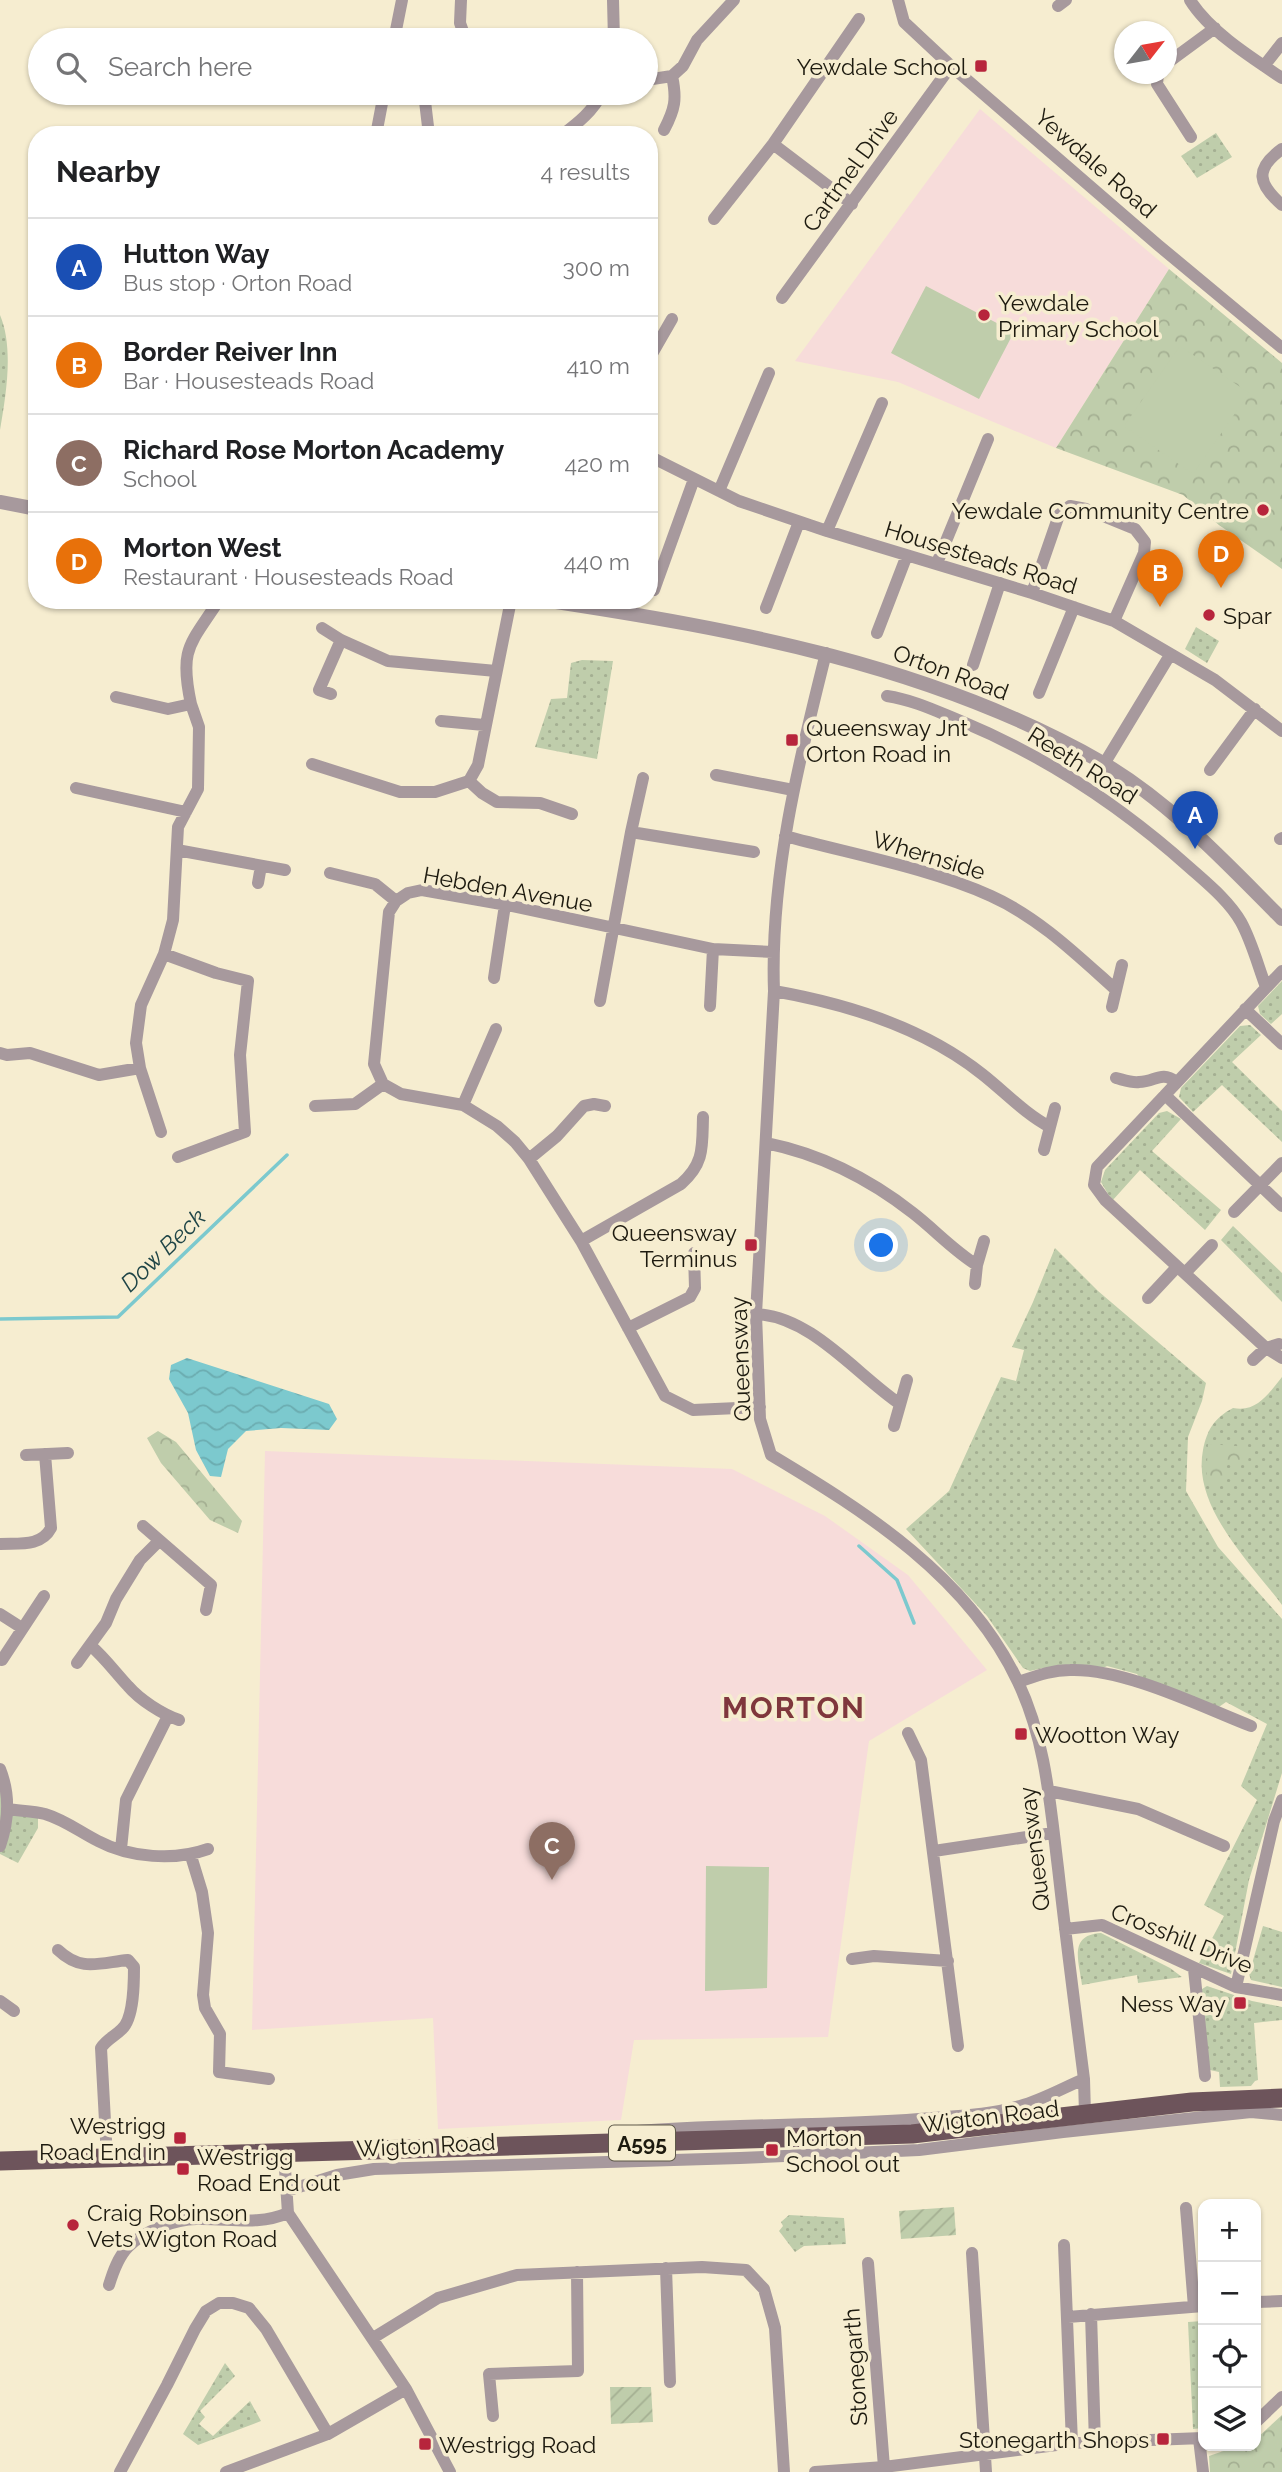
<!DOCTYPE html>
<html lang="en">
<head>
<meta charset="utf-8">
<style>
  body { margin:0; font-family:Raleway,sans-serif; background:#f2f2f2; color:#202124 }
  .controls { position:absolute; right:21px; bottom:21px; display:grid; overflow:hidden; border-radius:14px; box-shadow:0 2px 5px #0004 }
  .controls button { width:63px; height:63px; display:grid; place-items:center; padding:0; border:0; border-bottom:2px solid #e0e0e0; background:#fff; color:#202124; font:35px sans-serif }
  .compass { position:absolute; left:1114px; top:21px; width:63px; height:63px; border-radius:50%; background:#fff; box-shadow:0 2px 5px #0004; rotate:59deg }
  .you { position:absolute; left:882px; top:1246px; width:24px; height:24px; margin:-18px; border:5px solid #fff; border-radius:50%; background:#1a73e8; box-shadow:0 0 0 10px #1a73e833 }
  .badge { display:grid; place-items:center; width:46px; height:46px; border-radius:50%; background:#d93025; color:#fff; font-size:23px; font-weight:700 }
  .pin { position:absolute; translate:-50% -58px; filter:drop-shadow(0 2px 4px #0008) }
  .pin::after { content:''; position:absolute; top:37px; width:24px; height:21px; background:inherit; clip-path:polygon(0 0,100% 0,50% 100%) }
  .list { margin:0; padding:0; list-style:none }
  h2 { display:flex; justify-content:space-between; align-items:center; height:91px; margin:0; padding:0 28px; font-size:30px }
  h2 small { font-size:23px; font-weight:400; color:#757577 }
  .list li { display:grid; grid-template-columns:46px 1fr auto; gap:21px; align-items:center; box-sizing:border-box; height:98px; padding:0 28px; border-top:2px solid #e0e0e0 }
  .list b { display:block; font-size:26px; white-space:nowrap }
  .list p { margin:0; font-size:23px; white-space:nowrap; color:#757577 }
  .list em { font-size:23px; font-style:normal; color:#757577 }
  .icon { flex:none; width:38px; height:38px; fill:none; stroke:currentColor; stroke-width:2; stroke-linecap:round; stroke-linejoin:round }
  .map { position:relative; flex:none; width:1282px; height:2472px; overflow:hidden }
  .search { position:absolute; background:#fff; box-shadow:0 2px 5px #0004; left:28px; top:28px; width:630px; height:77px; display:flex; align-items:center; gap:18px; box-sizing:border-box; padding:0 24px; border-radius:38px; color:#757577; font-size:26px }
  .panel { position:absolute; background:#fff; box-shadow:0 2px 5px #0004; left:28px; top:126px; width:630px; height:483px; border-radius:28px }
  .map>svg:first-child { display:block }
</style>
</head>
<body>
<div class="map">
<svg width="1282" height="2472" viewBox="0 0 1282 2472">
  <defs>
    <pattern id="grass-dots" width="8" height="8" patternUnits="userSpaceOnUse" patternTransform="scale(1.75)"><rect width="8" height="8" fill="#bfcdab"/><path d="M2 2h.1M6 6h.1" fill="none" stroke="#a4af92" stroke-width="1.8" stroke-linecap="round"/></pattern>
    <pattern id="forest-crowns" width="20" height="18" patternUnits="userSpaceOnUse" patternTransform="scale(1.75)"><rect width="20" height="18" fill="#bfcdab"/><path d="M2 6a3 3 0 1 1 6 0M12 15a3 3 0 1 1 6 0" fill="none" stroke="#a4af92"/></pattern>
    <pattern id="garden-furrows" width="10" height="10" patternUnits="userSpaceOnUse" patternTransform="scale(1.75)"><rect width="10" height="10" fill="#bfcdab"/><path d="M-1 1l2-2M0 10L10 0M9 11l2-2" fill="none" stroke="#a4af92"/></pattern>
    <pattern id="water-waves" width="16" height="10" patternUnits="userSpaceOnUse" patternTransform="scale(1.75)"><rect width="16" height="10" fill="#7cc9ce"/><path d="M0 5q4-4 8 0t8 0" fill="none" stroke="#6bacb0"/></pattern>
  </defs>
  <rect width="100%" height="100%" fill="#f6edd0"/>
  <!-- education -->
  <path fill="#f7dcda" d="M 980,109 L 1169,269 L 1056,448 L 898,382 L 795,361 Z
    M 265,1451 L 732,1469 L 825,1516 L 908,1575 L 987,1670 L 869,1741 L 828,2037 L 634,2040 L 621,2120 L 438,2129 L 433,2018 L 252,2030 Z"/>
  <!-- grass -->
  <path fill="url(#grass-dots)" d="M 1216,133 L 1232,157 L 1197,178 L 1181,156 Z
    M 0,315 C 14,348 6,395 0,430 Z
    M 1196,627 L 1219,641 L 1207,663 L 1185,649 Z
    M 582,660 L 613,661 L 597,759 L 535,747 L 551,699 L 567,698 L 571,663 Z
    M 1282,981 L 1282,1014 L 1271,1024 L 1260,1014 L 1258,1006 Z
    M 1250,1025 L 1261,1035 L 1232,1062 L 1282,1111 L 1282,1142 L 1222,1085 L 1193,1112 L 1179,1097 L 1181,1088 L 1240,1026 Z
    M 1167,1111 L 1181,1119 L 1152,1151 L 1221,1210 L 1205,1230 L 1140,1170 L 1112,1201 L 1101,1182 L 1105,1170 L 1159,1113 Z
    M 1233,1226 L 1282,1273 L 1282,1302 L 1221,1240 Z
    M 1055,1248 L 1098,1291 L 1206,1383 L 1202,1401 L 1188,1437 L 1186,1491 L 1218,1547 L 1282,1619 L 1282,1773 L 1249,1880 L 1231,1974 L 1199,1963 L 1224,1916 L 1204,1905 L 1257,1800 L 1241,1786 L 1267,1724 L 1226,1702 L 1216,1709 L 1141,1679 L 1137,1674 L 1107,1666 L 1103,1668 L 1043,1668 L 1030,1671 L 1023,1668 L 987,1616 L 906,1529 L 949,1491 L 1001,1377 L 1016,1381 L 1024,1350 L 1012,1347 L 1033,1302 Z
    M 1282,1377 L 1282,1605 C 1250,1562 1192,1507 1203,1450 C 1207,1430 1214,1418 1233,1408 C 1257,1413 1269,1393 1282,1377 Z
    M 0,1776 L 6,1810 L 38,1815 L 38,1828 L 18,1863 L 0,1854 Z
    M 1263,1926 L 1282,1932 L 1282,1987 L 1251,1980 L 1249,1974 Z
    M 1101,1933 L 1170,1968 L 1182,1977 L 1138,1983 L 1137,1975 L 1082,1985 C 1079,1961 1068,1935 1101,1933 Z
    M 1207,1986 L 1252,2001 L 1282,2007 L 1282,2020 L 1254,2023 L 1258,2080 L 1255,2081 L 1251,2086 L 1220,2087 L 1219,2072 L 1210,2070 L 1199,1999 L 1202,1989 Z
    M 789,2215 L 844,2218 L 846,2244 L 804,2246 L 795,2252 L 779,2231 L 783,2226 L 781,2222 Z
    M 1203,2321 L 1203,2428 L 1193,2429 L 1188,2322 Z
    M 225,2363 L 235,2376 L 200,2411 L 205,2417 L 199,2424 L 213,2436 L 250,2401 L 261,2421 L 198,2445 L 183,2434 Z"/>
  <!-- forest -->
  <path fill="url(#forest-crowns)" d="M 1169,269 L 1282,363 L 1282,569 L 1219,525 L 1183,495 L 1056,448 Z
    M 158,1431 L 176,1442 L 242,1521 L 238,1533 L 210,1520 L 161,1463 L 147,1438 Z
    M 1208,1444 L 1249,1447 L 1248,1465 L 1226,1464 L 1225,1485 L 1206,1484 Z
    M 1282,2415 L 1282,2472 L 1210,2472 L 1209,2456 L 1238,2446 L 1256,2446 L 1256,2439 Z"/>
  <!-- garden -->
  <path fill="url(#garden-furrows)" d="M 954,2207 L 956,2235 L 901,2239 L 899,2211 Z
    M 610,2387 L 651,2387 L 653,2422 L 611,2424 Z"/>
  <!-- pitch -->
  <path fill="#bfcdab" d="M 926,286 L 1014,332 L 979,399 L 891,353 Z
    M 1180,346 L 1249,393 L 1193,474 L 1124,426 Z
    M 706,1866 L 769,1867 L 767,1988 L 705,1991 Z"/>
  <!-- water -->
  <path fill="url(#water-waves)" d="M 187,1358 L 329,1404 L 337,1419 L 329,1430 L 281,1428 L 246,1431 L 228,1449 L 221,1477 L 210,1476 L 196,1450 L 188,1413 L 169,1379 L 171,1365 Z"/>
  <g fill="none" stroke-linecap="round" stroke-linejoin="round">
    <!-- stream -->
    <path stroke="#7cc9ce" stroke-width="3.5" d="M 0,1319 L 118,1317 L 287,1155
      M 859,1546 L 897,1580 L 914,1623"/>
    <!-- minor -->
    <path stroke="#a7999d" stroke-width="12" d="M 461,0 L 460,23 L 466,40
      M 613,0 L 614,40
      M 898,0 L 904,22 L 951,66 L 1158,245 L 1282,348
      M 1190,0 C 1209,31 1252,58 1282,78
      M 1058,6 L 1066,0
      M 394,40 L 402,0
      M 1166,64 L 1215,28
      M 1264,66 L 1282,43
      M 1158,74 L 1157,84 L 1191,137
      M 646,80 L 672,76
      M 424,93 L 429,135
      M 664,130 C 675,109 677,99 672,76 L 683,66 L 697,40 L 734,0
      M 376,135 L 384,93
      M 562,135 C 578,123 593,111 602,93
      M 773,144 L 852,204
      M 1282,149 C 1254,169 1258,184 1282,205
      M 714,219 L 773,144 L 859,19
      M 782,298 L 951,66
      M 649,359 L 672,319
      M 649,456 L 739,501 L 827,531 L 1032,593 L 1114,621 L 1215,680 L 1282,731
      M 719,491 L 769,373
      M 827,531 L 882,403
      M 937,563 L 988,439
      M 654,590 L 694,479
      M 1032,593 L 1059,515 L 1070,506 L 1086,509 L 1135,529 L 1145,542 L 1144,553 L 1114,621
      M 766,608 L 799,522
      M 322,628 L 341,640 L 388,661 L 496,671
      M 877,633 L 907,555
      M 826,653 C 798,764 770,877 774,991 L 756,1314 L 760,1419 L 771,1455 C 866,1512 969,1577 1018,1682 C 1046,1741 1050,1804 1058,1868 C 1066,1939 1075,2009 1084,2079 L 1085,2114
      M 973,665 L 1000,583
      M 1039,693 L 1074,607
      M 331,694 L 319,690 L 341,640
      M 887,696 C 914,700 938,712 963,722 C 1047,757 1122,807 1190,868 C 1208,884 1229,901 1241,922 C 1252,942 1258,966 1266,987
      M 116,697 L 168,709 L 191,704 C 179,648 190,645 219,600
      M 441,721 L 484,725
      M 312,764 L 400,792 L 435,792 L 469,781 L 478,765 L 511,600
      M 1104,764 L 1170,655
      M 1210,770 L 1255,709
      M 716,775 L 793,790
      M 469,781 L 482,793 L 497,802 L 540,803 L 572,814
      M 76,788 L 186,812
      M 631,832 L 754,852
      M 785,836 C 851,854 929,868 991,896 C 1038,917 1077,955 1115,989
      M 1280,839 L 1282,838
      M 177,850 L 285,870
      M 330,873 L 375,884 L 396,901
      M 258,883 L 261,866
      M 164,954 L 216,973 L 248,981 L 240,1055 L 245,1132 L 178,1157
      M 1282,971 L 1097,1167 L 1094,1185 L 1105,1200 L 1266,1348 L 1282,1358
      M 494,978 L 505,905
      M 774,991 C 848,1004 923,1027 982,1074 C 1005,1092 1024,1113 1050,1127
      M 600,1001 L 631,832 L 643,778
      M 710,1006 L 713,949
      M 1112,1007 L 1122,965
      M 1245,1009 L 1282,1044
      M 0,1053 L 7,1055 L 30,1053 L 99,1075 L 140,1068
      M 1116,1078 C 1124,1080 1132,1083 1139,1082 C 1156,1082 1160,1070 1177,1082
      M 1165,1095 L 1282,1206
      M 463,1105 L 496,1029
      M 315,1106 L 355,1104 L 383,1084
      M 161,1132 L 140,1068 L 136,1043 L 141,1005 L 164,954 L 173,920 L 178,827 L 198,789 L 199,727 L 191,704
      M 766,1143 C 820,1154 871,1180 913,1213 C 935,1230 954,1251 977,1265
      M 1044,1150 L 1055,1108
      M 529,1159 L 557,1136 L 584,1106 L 594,1104 L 605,1106
      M 1234,1212 L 1282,1163
      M 581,1241 L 681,1184 C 705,1163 702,1146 703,1117
      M 1185,1273 L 1212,1245
      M 975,1284 L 977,1265 L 984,1241
      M 1148,1298 L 1177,1267
      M 756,1314 C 811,1316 857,1375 900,1404
      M 628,1328 L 690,1297 L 695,1288 L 694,1253
      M 1253,1360 L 1266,1348 L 1279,1344
      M 760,1407 L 693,1410 L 665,1396 L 581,1241 L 529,1159 L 515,1142 L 497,1126 L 463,1105 L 401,1094 L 383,1084 L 374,1064 L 389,912 L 396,901 L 408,893 L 422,890 L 507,905 L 713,949 L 773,952
      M 894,1426 L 907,1380
      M 26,1455 L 68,1453
      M 143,1526 L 211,1585 L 206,1610
      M 158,1542 L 140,1560 L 116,1599 L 106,1623 L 90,1645 C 105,1658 115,1672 128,1686 C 140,1700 162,1714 179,1720
      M 0,1544 C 19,1543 41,1547 51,1528 L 45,1454
      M 0,1614 L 22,1628
      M 2,1660 L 44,1596
      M 77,1663 L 90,1645
      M 1018,1682 C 1036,1676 1051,1670 1070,1670 C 1124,1668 1200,1706 1251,1726
      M 908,1733 L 921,1760 L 958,2046
      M 0,1769 C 10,1794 9,1820 0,1846
      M 1049,1791 L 1138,1809 L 1224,1846
      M 7,1809 C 20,1811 33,1811 45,1814 C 65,1820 80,1832 98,1841 C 130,1858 175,1861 208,1849
      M 121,1849 L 126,1800 L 168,1716
      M 934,1851 L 1053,1833
      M 191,1856 L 202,1892 L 208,1933 L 203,1995 L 205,2008 L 220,2034 L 219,2072 L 269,2079
      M 1065,1929 L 1102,1925 L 1236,1987 L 1282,1995
      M 58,1950 C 81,1972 99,1963 128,1960 L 134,1967 C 134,1982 134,2018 122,2029 C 114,2037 107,2039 101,2048 L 107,2158
      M 852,1959 L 874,1956 L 948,1961
      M 1194,1969 L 1205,2076
      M 1236,1987 L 1274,1821 L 1282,1800
      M 0,2001 L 14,2011
      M 616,2143 L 615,2133 C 716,2123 818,2127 919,2119 C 952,2116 988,2116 1020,2106 C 1042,2100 1063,2088 1084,2079
      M 284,2154 L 288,2213 L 406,2389 L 450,2472
      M 286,2191 L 337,2175 L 374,2169 L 740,2158 L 919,2150 L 1063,2132 L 1251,2112 L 1282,2115
      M 1186,2208 L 1194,2307
      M 1064,2245 L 1072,2443
      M 972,2253 L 986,2472
      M 868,2263 L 884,2467
      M 666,2268 L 670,2382
      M 109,2285 C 113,2272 118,2257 128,2247 C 144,2231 175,2219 197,2219 C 229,2218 258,2226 288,2213
      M 1256,2302 L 1282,2301
      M 1091,2314 L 1095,2443
      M 1068,2317 L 1203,2306
      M 373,2338 L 438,2298 L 517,2275 L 702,2267 L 746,2270 L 764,2289 L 775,2328 L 784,2472
      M 493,2416 L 489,2374 L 578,2371 L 577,2272
      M 1256,2422 L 1282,2397
      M 1199,2439 L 1203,2472
      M 120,2472 L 167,2385 L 195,2329 L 206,2311 L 219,2303 L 233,2303 L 249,2308 L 266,2329 L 328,2434
      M 226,2472 L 328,2434 L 406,2389
      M 815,2472 L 884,2467 L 1072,2443 L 1203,2438"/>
    <!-- tertiary -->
    <path stroke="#a7999d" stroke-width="14" d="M 0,502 L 37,509
      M 543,600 C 735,629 932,665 1103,763 C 1171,803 1227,864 1282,919"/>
    <!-- primary -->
    <path stroke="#6d545b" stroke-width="19" d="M 0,2161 L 912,2134 L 1192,2102 L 1282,2098"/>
  </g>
  <!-- markers -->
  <g fill="#b7253c" stroke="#f6edd0" stroke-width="2.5">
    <rect x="974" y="59" width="14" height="14" rx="3.5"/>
    <circle cx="984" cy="315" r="7"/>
    <circle cx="1263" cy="510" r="7"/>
    <circle cx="1209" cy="615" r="7"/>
    <rect x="785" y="733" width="14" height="14" rx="3.5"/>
    <rect x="744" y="1238" width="14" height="14" rx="3.5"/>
    <rect x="1014" y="1727" width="14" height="14" rx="3.5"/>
    <rect x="1233" y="1996" width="14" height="14" rx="3.5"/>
    <rect x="173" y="2131" width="14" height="14" rx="3.5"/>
    <rect x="765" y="2143" width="14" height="14" rx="3.5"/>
    <rect x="176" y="2162" width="14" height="14" rx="3.5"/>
    <circle cx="73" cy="2225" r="7"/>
    <rect x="1156" y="2432" width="14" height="14" rx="3.5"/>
    <rect x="418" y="2437" width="14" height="14" rx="3.5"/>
  </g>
  <g text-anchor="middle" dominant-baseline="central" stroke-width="7" stroke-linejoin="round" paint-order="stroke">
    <!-- shield labels -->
    <rect fill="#f6edd0" stroke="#5e5949" stroke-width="2" x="609" y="2125.5" width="66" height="35" rx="5"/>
    <g font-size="21" font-weight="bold" fill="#1d1a0f">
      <text x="642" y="2143">A595</text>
    </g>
    <!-- poi labels -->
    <g font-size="23" fill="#1d1a0f" stroke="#f6edd0" text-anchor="start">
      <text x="967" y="66" text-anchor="end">Yewdale School</text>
      <text x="998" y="302">Yewdale<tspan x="998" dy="26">Primary School</tspan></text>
      <text x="1249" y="510" text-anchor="end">Yewdale Community Centre</text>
      <text x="1223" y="615">Spar</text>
      <text x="806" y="727">Queensway Jnt<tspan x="806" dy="26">Orton Road in</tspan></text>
      <text x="737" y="1232" text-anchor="end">Queensway<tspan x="737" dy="26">Terminus</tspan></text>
      <text x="1035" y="1734">Wootton Way</text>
      <text x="1226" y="2003" text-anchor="end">Ness Way</text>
      <text x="166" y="2125" text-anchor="end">Westrigg<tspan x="166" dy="26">Road End in</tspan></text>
      <text x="786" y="2137">Morton<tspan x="786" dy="26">School out</tspan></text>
      <text x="197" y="2156">Westrigg<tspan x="197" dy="26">Road End out</tspan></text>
      <text x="87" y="2212">Craig Robinson<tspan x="87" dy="26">Vets Wigton Road</tspan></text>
      <text x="1149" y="2439" text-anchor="end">Stonegarth Shops</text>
      <text x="439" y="2444">Westrigg Road</text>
    </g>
    <!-- street labels -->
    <g font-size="23" fill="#1d1a0f" stroke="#f6edd0">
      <text transform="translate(1096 163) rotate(41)">Yewdale Road</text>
      <text transform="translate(850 170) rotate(-54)">Cartmel Drive</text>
      <text transform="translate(981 557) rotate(17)">Housesteads Road</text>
      <text transform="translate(951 672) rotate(20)">Orton Road</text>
      <text transform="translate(1083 765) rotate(32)">Reeth Road</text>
      <text transform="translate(929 855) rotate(17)">Whernside</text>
      <text transform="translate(508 889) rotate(10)">Hebden Avenue</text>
      <text transform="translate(740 1359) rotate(-92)">Queensway</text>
      <text transform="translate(1034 1849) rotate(-97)">Queensway</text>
      <text transform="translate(1182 1938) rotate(22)">Crosshill Drive</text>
      <text transform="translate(990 2116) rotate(-7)">Wigton Road</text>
      <text transform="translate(426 2145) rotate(-3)">Wigton Road</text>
      <text transform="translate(855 2367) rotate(-94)">Stonegarth</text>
    </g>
    <!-- water labels -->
    <g font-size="24" font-style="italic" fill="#1f4547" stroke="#f6edd0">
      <text transform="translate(163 1250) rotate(-44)">Dow Beck</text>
    </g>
    <!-- district labels -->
    <g font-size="30" font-weight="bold" letter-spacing="2" fill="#7f373c" stroke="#f6edd0">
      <text x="794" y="1707">MORTON</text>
    </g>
  </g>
</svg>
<div class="controls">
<button>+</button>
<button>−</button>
<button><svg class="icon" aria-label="locate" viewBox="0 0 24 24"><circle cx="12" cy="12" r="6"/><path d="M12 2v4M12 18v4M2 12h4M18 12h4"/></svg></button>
<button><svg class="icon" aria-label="layers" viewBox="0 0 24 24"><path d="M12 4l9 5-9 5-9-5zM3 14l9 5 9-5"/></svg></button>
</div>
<svg class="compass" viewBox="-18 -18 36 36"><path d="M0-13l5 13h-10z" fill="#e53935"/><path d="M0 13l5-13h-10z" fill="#757577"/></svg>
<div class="you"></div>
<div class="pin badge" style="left:1195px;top:849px;background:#1a4fb4">A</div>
<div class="pin badge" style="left:1160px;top:607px;background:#e8710a">B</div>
<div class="pin badge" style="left:552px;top:1880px;background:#8d6e63">C</div>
<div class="pin badge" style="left:1221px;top:588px;background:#e8710a">D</div>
<div class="search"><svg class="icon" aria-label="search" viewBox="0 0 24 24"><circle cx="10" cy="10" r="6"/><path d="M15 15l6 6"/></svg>Search here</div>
<section class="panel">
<h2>Nearby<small>4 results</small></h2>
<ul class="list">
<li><span class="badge" style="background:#1a4fb4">A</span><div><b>Hutton Way</b><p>Bus stop · Orton Road</p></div><em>300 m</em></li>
<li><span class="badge" style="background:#e8710a">B</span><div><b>Border Reiver Inn</b><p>Bar · Housesteads Road</p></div><em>410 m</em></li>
<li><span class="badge" style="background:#8d6e63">C</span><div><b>Richard Rose Morton Academy</b><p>School</p></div><em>420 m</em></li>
<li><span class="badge" style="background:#e8710a">D</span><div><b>Morton West</b><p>Restaurant · Housesteads Road</p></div><em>440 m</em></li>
</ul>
</section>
</div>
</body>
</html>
